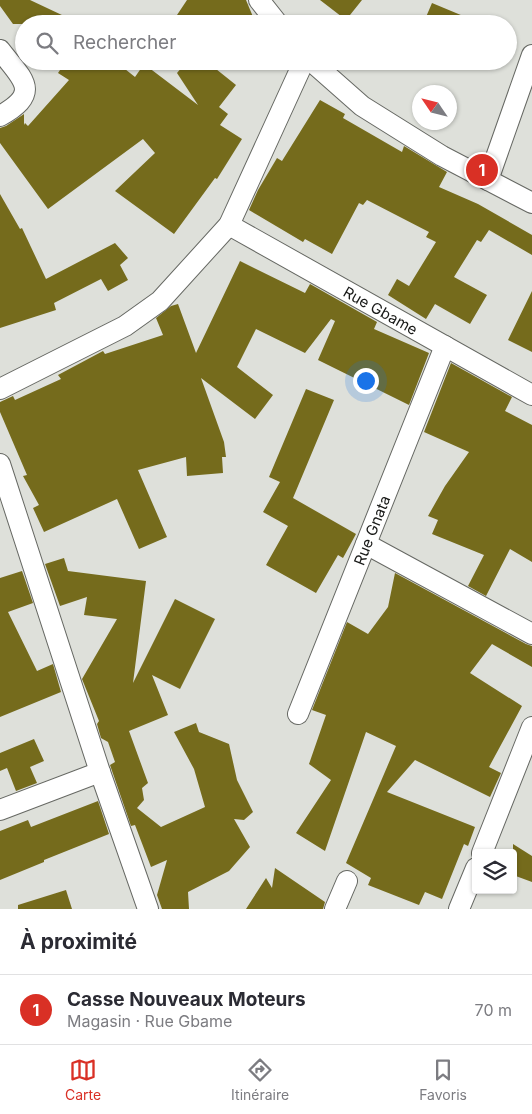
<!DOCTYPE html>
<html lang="fr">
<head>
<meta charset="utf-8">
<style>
  body { margin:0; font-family:Inter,sans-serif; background:#f2f2f3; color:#2b2b33 }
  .controls { position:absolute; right:15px; bottom:15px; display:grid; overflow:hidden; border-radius:5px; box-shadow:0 1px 4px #0004 }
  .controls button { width:45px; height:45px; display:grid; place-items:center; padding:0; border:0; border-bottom:1px solid #e1e1e2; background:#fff; color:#2b2b33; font:25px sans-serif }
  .compass { position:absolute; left:412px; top:85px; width:45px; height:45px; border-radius:50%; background:#fff; box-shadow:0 1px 4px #0004; rotate:305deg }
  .you { position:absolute; left:365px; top:380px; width:18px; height:18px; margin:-12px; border:4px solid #fff; border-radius:50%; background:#1a73e8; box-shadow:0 0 0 8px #1a73e833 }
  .badge { display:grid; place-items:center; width:32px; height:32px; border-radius:50%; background:#d93025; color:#fff; font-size:16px; font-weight:700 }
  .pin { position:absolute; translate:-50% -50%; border:2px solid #fff; box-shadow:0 1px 5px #0006 }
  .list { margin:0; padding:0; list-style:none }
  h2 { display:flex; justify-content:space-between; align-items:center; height:65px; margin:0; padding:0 20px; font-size:21px }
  h2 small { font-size:16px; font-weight:400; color:#7c7c81 }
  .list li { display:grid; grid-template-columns:32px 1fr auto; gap:15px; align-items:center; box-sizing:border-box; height:70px; padding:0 20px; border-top:1px solid #e1e1e2 }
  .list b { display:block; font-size:19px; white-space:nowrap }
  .list p { margin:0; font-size:16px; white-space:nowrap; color:#7c7c81 }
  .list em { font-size:16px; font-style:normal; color:#7c7c81 }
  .icon { flex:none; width:28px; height:28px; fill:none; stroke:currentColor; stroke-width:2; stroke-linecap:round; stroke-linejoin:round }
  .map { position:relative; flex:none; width:532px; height:909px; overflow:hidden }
  .search { position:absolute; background:#fff; box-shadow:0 1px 4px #0004; left:15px; right:15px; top:15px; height:55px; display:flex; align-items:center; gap:12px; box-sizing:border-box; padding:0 18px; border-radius:28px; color:#7c7c81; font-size:19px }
  .sheet { height:135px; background:#fff }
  nav { display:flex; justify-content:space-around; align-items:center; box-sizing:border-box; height:70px; border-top:1px solid #e1e1e2; background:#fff; font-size:14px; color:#7c7c81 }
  nav a { display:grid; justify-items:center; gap:2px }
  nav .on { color:#d93025 }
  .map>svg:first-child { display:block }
</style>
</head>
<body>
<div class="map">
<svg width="532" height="909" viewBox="0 0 532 909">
  <rect width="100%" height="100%" fill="#dee0da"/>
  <!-- building -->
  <path fill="#756b1c" d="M 0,0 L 30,0 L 81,24 L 13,24 L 0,6 Z
    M 187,0 L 246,0 L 256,24 L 171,24 Z
    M 320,0 L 362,0 L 346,20 Z
    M 432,3 L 480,23 L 480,24 L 423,24 Z
    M 66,61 L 115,61 L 135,77 L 144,64 L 198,105 L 177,73 L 187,61 L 206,61 L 236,85 L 219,107 L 228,114 L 220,125 L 242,139 L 217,179 L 215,178 L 174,234 L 115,191 L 155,153 L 143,139 L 48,209 L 0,143 L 0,128 L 6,126 L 24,114 L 24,125 L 25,123 L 28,126 L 69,80 L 58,73 Z
    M 320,100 L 345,114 L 343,118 L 402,152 L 404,146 L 447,172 L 439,187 L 478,204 L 532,235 L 532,255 L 489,230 L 481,242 L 477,240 L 454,277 L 487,295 L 470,324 L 435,304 L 426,319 L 388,295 L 397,279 L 409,286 L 436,242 L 426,237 L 429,232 L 367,200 L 363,205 L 359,203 L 332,254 L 305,239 L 303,242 L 249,210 L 258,190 L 277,158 L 282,161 Z
    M 0,194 L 20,229 L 22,228 L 46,279 L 115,243 L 128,258 L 120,265 L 128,280 L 108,291 L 101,279 L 54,303 L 56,310 L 0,328 Z
    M 240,261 L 305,293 L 310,284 L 377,322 L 374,329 L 429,353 L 409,405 L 318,360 L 335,321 L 331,319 L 305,353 L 256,329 L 237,367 L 273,395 L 255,419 L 201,378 L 224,442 L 226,457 L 222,457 L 223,473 L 187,476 L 186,457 L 138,470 L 167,537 L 139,549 L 117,499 L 44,532 L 33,508 L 39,505 L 23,476 L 27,475 L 0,412 L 0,402 L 13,396 L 15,400 L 61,379 L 58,375 L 103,351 L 105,354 L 163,335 L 156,318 L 171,306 L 178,304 L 196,353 Z
    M 532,291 L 532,352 L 508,340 Z
    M 451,363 L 512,397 L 505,411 L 532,425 L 532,562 L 510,549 L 486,596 L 468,586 L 484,555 L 432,534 L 438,520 L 428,516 L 445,486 L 469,452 L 424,432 Z
    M 306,389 L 334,400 L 293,498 L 356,534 L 343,558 L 338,555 L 316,593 L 266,565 L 288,526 L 263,512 L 280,482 L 269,477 Z
    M 64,558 L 68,571 L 146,581 L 133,683 L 175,599 L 215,619 L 180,689 L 152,675 L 168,715 L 129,731 L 148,783 L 142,788 L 144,800 L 137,808 L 161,827 L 205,807 L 194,769 L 174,732 L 196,723 L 199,732 L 229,744 L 237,780 L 253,812 L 244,820 L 234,819 L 250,847 L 229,871 L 188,892 L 189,909 L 162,909 L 157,895 L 167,860 L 151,867 L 135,825 L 131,826 L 110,765 L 115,762 L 108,742 L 101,738 L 97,724 L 99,721 L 82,679 L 117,619 L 84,615 L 87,597 L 60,606 L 45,564 Z
    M 22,571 L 33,603 L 8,612 L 37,671 L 53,664 L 61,692 L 0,717 L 0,578 Z
    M 395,573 L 526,644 L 532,646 L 532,667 L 492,644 L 470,673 L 522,706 L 489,767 L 501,773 L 490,797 L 415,760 L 387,792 L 475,827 L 468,846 L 464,844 L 442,899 L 425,892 L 419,905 L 368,885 L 371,878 L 346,863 L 396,746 L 366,732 L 325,851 L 296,833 L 331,780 L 309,764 L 326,715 L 312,710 L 347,622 L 368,634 L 388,607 Z
    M 34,739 L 44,761 L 30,767 L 37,783 L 16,791 L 7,768 L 0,771 L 0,753 Z
    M 98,801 L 109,834 L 44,860 L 44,862 L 0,880 L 0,831 L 28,820 L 31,827 Z
    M 513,844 L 532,856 L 532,882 L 513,875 Z
    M 275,868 L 325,902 L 323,909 L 246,909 L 266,878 L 272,888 Z
    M 66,890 L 72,909 L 18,909 L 18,905 Z"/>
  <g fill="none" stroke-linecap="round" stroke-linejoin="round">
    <!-- minor casing -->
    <g stroke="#666863" stroke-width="22">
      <g id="minor">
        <path d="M 259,0 L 278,24"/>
        <path d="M 0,50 C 22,79 43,92 0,116"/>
        <path d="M 311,61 L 362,106 L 442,156 L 532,203"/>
        <path d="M 488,180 L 532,55"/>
        <path id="s1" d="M 229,225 L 532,395"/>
        <path d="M 0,389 L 125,326 L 160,301 L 229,225 L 304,61"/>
        <path d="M 0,464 L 100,772 L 148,909"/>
        <path d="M 366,544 L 532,634"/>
        <path id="s2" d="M 298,714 L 445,346"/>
        <path d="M 0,810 L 100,772"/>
        <path d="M 482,853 L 532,727"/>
        <path d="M 335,909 L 347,881"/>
        <path d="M 459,909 L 476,868"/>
      </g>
    </g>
    <!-- minor -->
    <use href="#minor" stroke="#fff" stroke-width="20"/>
  </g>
  <g text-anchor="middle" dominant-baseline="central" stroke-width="4" stroke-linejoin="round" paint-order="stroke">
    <!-- street labels -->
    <g font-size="15" fill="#181917" stroke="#dee0da">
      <text stroke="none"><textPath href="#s1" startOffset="174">Rue Gbame</textPath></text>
      <text stroke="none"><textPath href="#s2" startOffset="198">Rue Gnata</textPath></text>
    </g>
  </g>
</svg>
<div class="controls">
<button><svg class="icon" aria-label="layers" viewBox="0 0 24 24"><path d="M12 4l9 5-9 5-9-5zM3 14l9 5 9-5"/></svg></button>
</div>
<svg class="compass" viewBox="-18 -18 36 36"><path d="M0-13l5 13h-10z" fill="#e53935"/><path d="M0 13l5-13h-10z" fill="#7c7c81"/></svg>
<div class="you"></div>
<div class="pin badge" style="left:482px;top:170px">1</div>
<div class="search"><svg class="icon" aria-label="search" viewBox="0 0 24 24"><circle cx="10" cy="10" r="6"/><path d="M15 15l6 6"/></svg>Rechercher</div>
</div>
<section class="sheet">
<h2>À proximité<small></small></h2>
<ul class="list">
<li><span class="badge">1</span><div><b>Casse Nouveaux Moteurs</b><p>Magasin · Rue Gbame</p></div><em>70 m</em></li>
</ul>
</section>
<nav>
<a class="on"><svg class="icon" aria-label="map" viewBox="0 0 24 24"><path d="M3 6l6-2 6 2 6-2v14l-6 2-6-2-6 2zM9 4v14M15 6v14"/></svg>Carte</a>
<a><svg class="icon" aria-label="directions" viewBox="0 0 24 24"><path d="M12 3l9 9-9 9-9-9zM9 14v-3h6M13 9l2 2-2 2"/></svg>Itinéraire</a>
<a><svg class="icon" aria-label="saved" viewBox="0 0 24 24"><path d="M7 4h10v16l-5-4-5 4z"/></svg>Favoris</a>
</nav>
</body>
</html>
